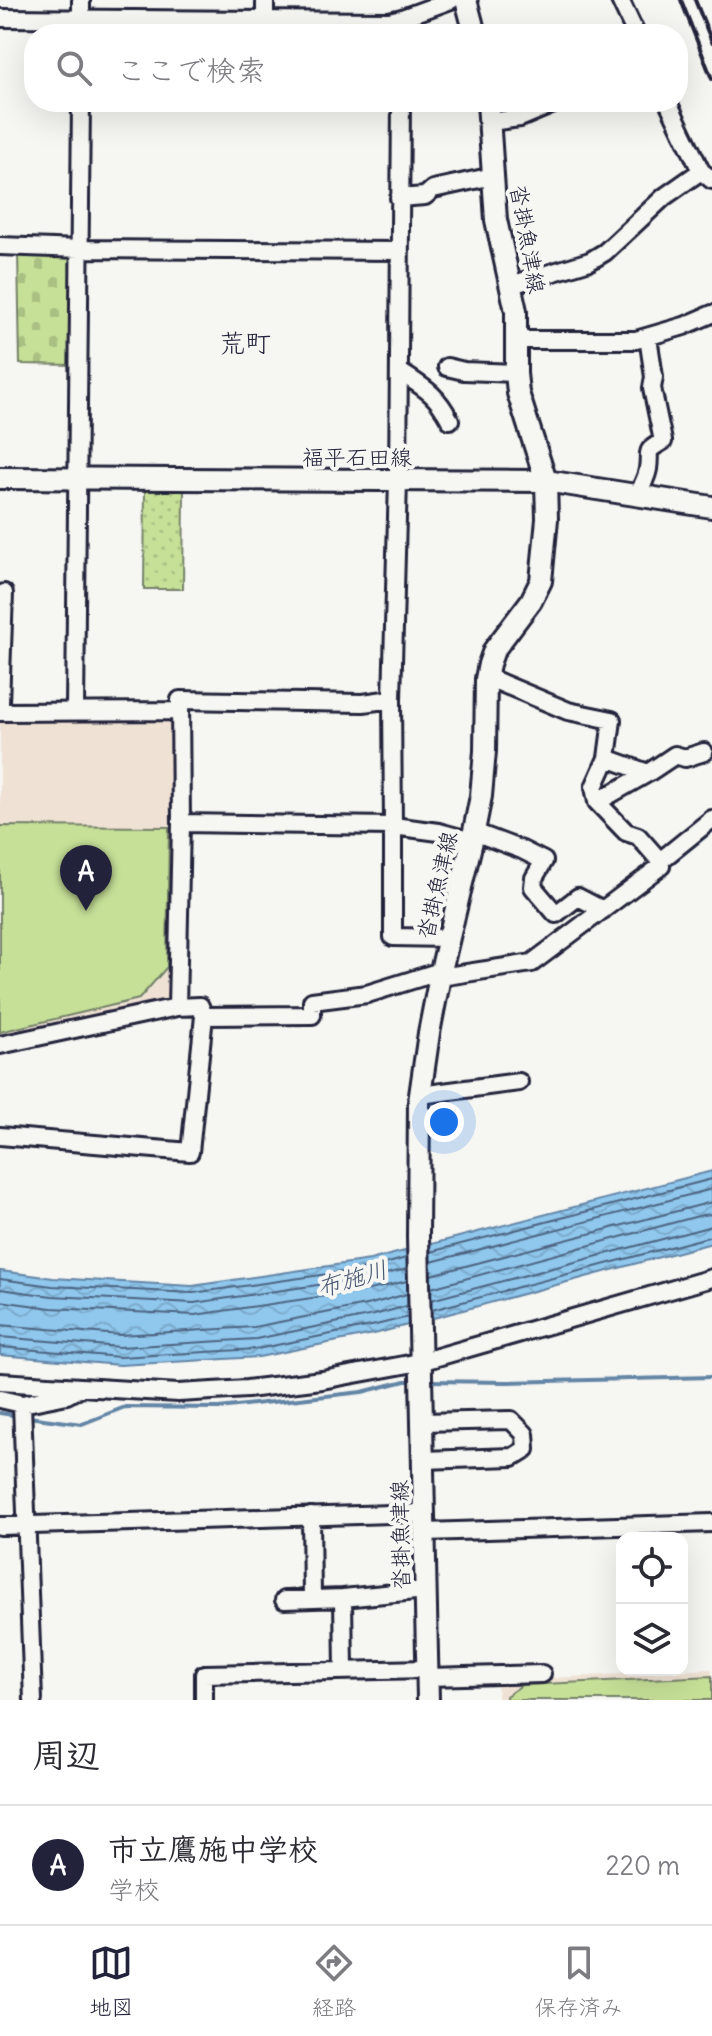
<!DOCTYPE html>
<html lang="ja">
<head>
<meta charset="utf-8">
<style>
  body { margin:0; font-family:Delius,"Klee One",sans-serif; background:#f7f7f7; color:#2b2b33 }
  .controls { position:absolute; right:24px; bottom:24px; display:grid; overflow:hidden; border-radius:16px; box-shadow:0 8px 32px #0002 }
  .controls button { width:72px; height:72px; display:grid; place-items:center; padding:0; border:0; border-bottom:2px solid #e1e1e2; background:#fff; color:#2b2b33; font:40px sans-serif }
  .you { position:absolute; left:444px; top:1122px; width:28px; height:28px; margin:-20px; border:6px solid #fff; border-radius:50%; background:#1a73e8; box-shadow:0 0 0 12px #1a73e833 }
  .badge { display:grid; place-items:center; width:52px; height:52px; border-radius:50%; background:#22223b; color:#fff; font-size:26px; font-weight:700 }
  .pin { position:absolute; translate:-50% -66px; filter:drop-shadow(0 2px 4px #0008) }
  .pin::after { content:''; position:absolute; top:42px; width:28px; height:24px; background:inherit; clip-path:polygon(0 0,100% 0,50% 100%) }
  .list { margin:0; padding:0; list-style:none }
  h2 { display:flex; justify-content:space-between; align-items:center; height:104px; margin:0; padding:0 32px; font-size:34px }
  h2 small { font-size:26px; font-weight:400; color:#7c7c81 }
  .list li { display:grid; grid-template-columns:52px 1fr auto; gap:24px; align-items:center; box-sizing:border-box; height:120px; padding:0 32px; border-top:2px solid #e1e1e2 }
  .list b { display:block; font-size:30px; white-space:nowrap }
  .list p { margin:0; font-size:26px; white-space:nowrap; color:#7c7c81 }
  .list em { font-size:26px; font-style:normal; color:#7c7c81 }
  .icon { flex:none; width:44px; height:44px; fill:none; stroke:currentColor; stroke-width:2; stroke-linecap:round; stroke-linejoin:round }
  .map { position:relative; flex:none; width:712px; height:1700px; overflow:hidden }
  .search { position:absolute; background:#fff; box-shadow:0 8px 32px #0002; left:24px; right:24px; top:24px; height:88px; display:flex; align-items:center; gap:20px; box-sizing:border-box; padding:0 28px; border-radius:32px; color:#7c7c81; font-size:30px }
  .sheet { height:224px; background:#fff }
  nav { display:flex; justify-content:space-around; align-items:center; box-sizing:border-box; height:112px; border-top:2px solid #e1e1e2; background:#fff; font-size:22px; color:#7c7c81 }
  nav a { display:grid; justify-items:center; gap:4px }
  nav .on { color:#22223b }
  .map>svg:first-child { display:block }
</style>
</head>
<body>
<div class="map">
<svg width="712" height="1700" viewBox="0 0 712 1700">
  <defs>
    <pattern id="grass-dots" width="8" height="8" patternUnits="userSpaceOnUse" patternTransform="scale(2)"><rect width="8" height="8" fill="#c6e097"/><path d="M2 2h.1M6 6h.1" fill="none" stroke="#aac083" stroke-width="1.8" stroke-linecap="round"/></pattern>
    <pattern id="cemetery-stones" width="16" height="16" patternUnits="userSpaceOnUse" patternTransform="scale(2)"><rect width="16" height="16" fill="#c6e097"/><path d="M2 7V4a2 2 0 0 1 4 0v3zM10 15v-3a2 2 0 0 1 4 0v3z" fill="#aac083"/></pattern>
    <pattern id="water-waves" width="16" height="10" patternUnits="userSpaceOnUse" patternTransform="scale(2)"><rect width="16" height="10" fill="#8fc7ed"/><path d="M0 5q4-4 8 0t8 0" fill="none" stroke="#7babcc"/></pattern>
  </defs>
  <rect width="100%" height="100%" fill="#f6f6f2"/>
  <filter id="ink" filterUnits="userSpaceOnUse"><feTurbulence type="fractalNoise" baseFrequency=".0125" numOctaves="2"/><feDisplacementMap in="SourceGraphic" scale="16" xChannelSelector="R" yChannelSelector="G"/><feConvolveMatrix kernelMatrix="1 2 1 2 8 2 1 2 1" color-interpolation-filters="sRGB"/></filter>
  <g filter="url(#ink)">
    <!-- built -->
    <path fill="#efe2d4" d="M 176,715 L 173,819 L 172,1003 L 0,1041 L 0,718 Z
      M 712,1669 L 712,1700 L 498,1700 L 497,1681 Z"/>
    <!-- grass -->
    <path fill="url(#grass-dots)" stroke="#748169" stroke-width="2" d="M 145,490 L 184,490 L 183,589 L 144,589 Z"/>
    <!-- cemetery -->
    <path fill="url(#cemetery-stones)" stroke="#748169" stroke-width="2" d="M 18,253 L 76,253 L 75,365 L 20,364 Z"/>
    <!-- pitch -->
    <path fill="#c6e097" stroke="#748169" stroke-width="2" d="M 0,826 L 169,827 L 167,967 L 139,999 L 0,1032 Z
      M 712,1676 L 712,1700 L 506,1700 L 506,1696 L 522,1685 Z"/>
    <!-- water -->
    <path fill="url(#water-waves)" stroke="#6385a6" stroke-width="2" d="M 712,1171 L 712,1243 L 378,1333 L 259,1357 L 120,1365 L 0,1355 L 0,1271 L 53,1278 L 192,1286 L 370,1260 Z"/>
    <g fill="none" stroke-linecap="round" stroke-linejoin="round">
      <!-- shore -->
      <path stroke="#4e6482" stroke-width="2" d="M 430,1252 L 712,1179
        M 431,1262 L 712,1189
        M 431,1275 L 712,1202
        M 0,1279 L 52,1286 L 193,1293 L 371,1268 L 406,1258
        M 431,1288 L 702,1215 L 712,1214
        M 0,1289 L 52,1296 L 194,1303 L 373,1277 L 407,1269
        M 431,1300 L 712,1226
        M 0,1301 L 51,1308 L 195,1315 L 374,1289 L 407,1281
        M 432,1310 L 712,1236
        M 0,1325 L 120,1335 L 254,1327 L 371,1304 L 407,1294
        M 0,1337 L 120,1347 L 256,1339 L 374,1315 L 407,1306
        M 0,1347 L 120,1357 L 257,1349 L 376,1325 L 408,1317"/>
      <!-- stream -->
      <path stroke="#6385a6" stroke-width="4" d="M 667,867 L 712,831
        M 49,1042 L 186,1014
        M 426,1381 L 507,1382 L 712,1377
        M 0,1413 L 19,1416
        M 28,1417 L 82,1424 L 125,1407 L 219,1408 L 362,1392 L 405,1381 L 414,1381"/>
      <!-- minor casing -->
      <g stroke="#22223b" stroke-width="22">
        <path id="minor" d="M 81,0 L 81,34
          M 620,0 L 636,34
          M 0,18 L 389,21 L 402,18 L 451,0
          M 265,19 L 265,0
          M 401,102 L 398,481 L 392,699 L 393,826 L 439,832 L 472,841
          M 668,102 L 701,171 L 712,180
          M 490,122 L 520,118 L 558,102
          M 399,198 L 425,196 L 433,189 L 493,176
          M 0,246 L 80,249 L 400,251
          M 511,285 L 590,261 L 605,252 L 664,197 L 701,171
          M 516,340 L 636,340 L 684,326 L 712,314
          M 447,367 L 464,371 L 516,373
          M 399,371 C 424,388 435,392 450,420
          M 638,495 C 641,487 647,477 648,469 C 651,449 643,453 663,441 L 652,388 L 654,377 L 648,337
          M 486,679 L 494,680 L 568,711 L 612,720 L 607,758 L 594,787 L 597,802 L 626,832 L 638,836 L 660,861 L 712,819
          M 392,699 L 363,703 L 180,700 L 181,823 L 393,826 L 393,937 L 448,938
          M 0,703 L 4,593
          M 75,711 L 81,102
          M 0,712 L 180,711
          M 607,758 L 648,773 L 675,755 L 685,758 L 704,752
          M 597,802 L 648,773
          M 474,832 L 522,850 L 544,861 L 534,878 L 533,887 L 556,914 L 578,897 L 603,910
          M 440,977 L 532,963 L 661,866 L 660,861
          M 177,1007 L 200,1006 L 204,1016 L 312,1015 L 312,1001 L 367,994 L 441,971
          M 0,1045 L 177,1007 L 181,823
          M 420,1095 L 519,1082
          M 0,1136 L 190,1152 L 204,1016
          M 0,1382 L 178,1393 L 247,1389 L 322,1380 L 420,1362 L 712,1278
          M 0,1399 L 22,1404 L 67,1395 L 76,1390
          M 22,1404 L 33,1700
          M 422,1422 L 511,1420 L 525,1434 L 526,1449 L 513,1457 L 423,1460
          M 311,1516 L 312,1599
          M 0,1526 L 424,1513
          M 425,1532 L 712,1523
          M 343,1598 L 426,1590
          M 284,1600 L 343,1598 L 344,1671
          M 428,1677 L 542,1674
          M 204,1700 L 204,1674 L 427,1669"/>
      </g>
      <!-- major casing -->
      <g stroke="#22223b" stroke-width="26">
        <path id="major" d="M 466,0 L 475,34
          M 0,478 L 546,481 L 712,507
          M 428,1700 L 418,1237 L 419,1102 L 429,1033 L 441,971 L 472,841 L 481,796 L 485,751 L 486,679 L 489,664 L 494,650 L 531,601 L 541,581 L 547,519 L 546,481 L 518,393 L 516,373 L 516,311 L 496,220 L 488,102"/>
      </g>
      <!-- minor -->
      <use href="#minor" stroke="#f6f6f2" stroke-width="16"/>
      <!-- major -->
      <use href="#major" stroke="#f6f6f2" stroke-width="20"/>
      <!-- rail -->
      <path stroke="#22223b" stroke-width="4" d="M 681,0 L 712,79
        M 695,0 L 712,42"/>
    </g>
  </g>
  <g text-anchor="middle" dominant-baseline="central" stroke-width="8" stroke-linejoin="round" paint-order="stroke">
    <!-- street labels -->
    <g font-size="22" fill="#22223b" stroke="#f6f6f2">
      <text transform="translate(528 239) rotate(80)">沓掛魚津線</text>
      <text x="357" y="457">福平石田線</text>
      <text transform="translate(437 885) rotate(-77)">沓掛魚津線</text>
      <text transform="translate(400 1535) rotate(-91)">沓掛魚津線</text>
    </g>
    <!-- water labels -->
    <g font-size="24" font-style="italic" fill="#435470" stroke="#f6f6f2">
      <text transform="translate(352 1278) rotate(-16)">布施川</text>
    </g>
    <!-- quarter labels -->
    <g font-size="26" fill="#22223b" stroke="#f6f6f2">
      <text x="245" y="342">荒町</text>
    </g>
  </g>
</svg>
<div class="controls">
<button><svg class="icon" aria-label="locate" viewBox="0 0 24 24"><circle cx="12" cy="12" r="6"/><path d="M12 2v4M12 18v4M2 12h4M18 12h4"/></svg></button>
<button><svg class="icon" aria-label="layers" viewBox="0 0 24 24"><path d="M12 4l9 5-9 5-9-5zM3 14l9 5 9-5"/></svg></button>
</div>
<div class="you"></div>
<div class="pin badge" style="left:86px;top:911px">A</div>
<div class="search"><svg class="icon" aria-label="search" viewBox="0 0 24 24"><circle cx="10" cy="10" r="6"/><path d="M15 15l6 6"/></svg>ここで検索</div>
</div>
<section class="sheet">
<h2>周辺<small></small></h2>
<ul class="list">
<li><span class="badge">A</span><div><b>市立鷹施中学校</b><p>学校</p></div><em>220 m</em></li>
</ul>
</section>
<nav>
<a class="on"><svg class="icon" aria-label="map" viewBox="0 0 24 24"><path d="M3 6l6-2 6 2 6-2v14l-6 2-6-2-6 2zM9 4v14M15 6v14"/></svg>地図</a>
<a><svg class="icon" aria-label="directions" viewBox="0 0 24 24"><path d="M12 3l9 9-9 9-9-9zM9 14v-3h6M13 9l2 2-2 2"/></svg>経路</a>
<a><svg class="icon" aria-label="saved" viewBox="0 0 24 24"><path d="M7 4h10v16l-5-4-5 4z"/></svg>保存済み</a>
</nav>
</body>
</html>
